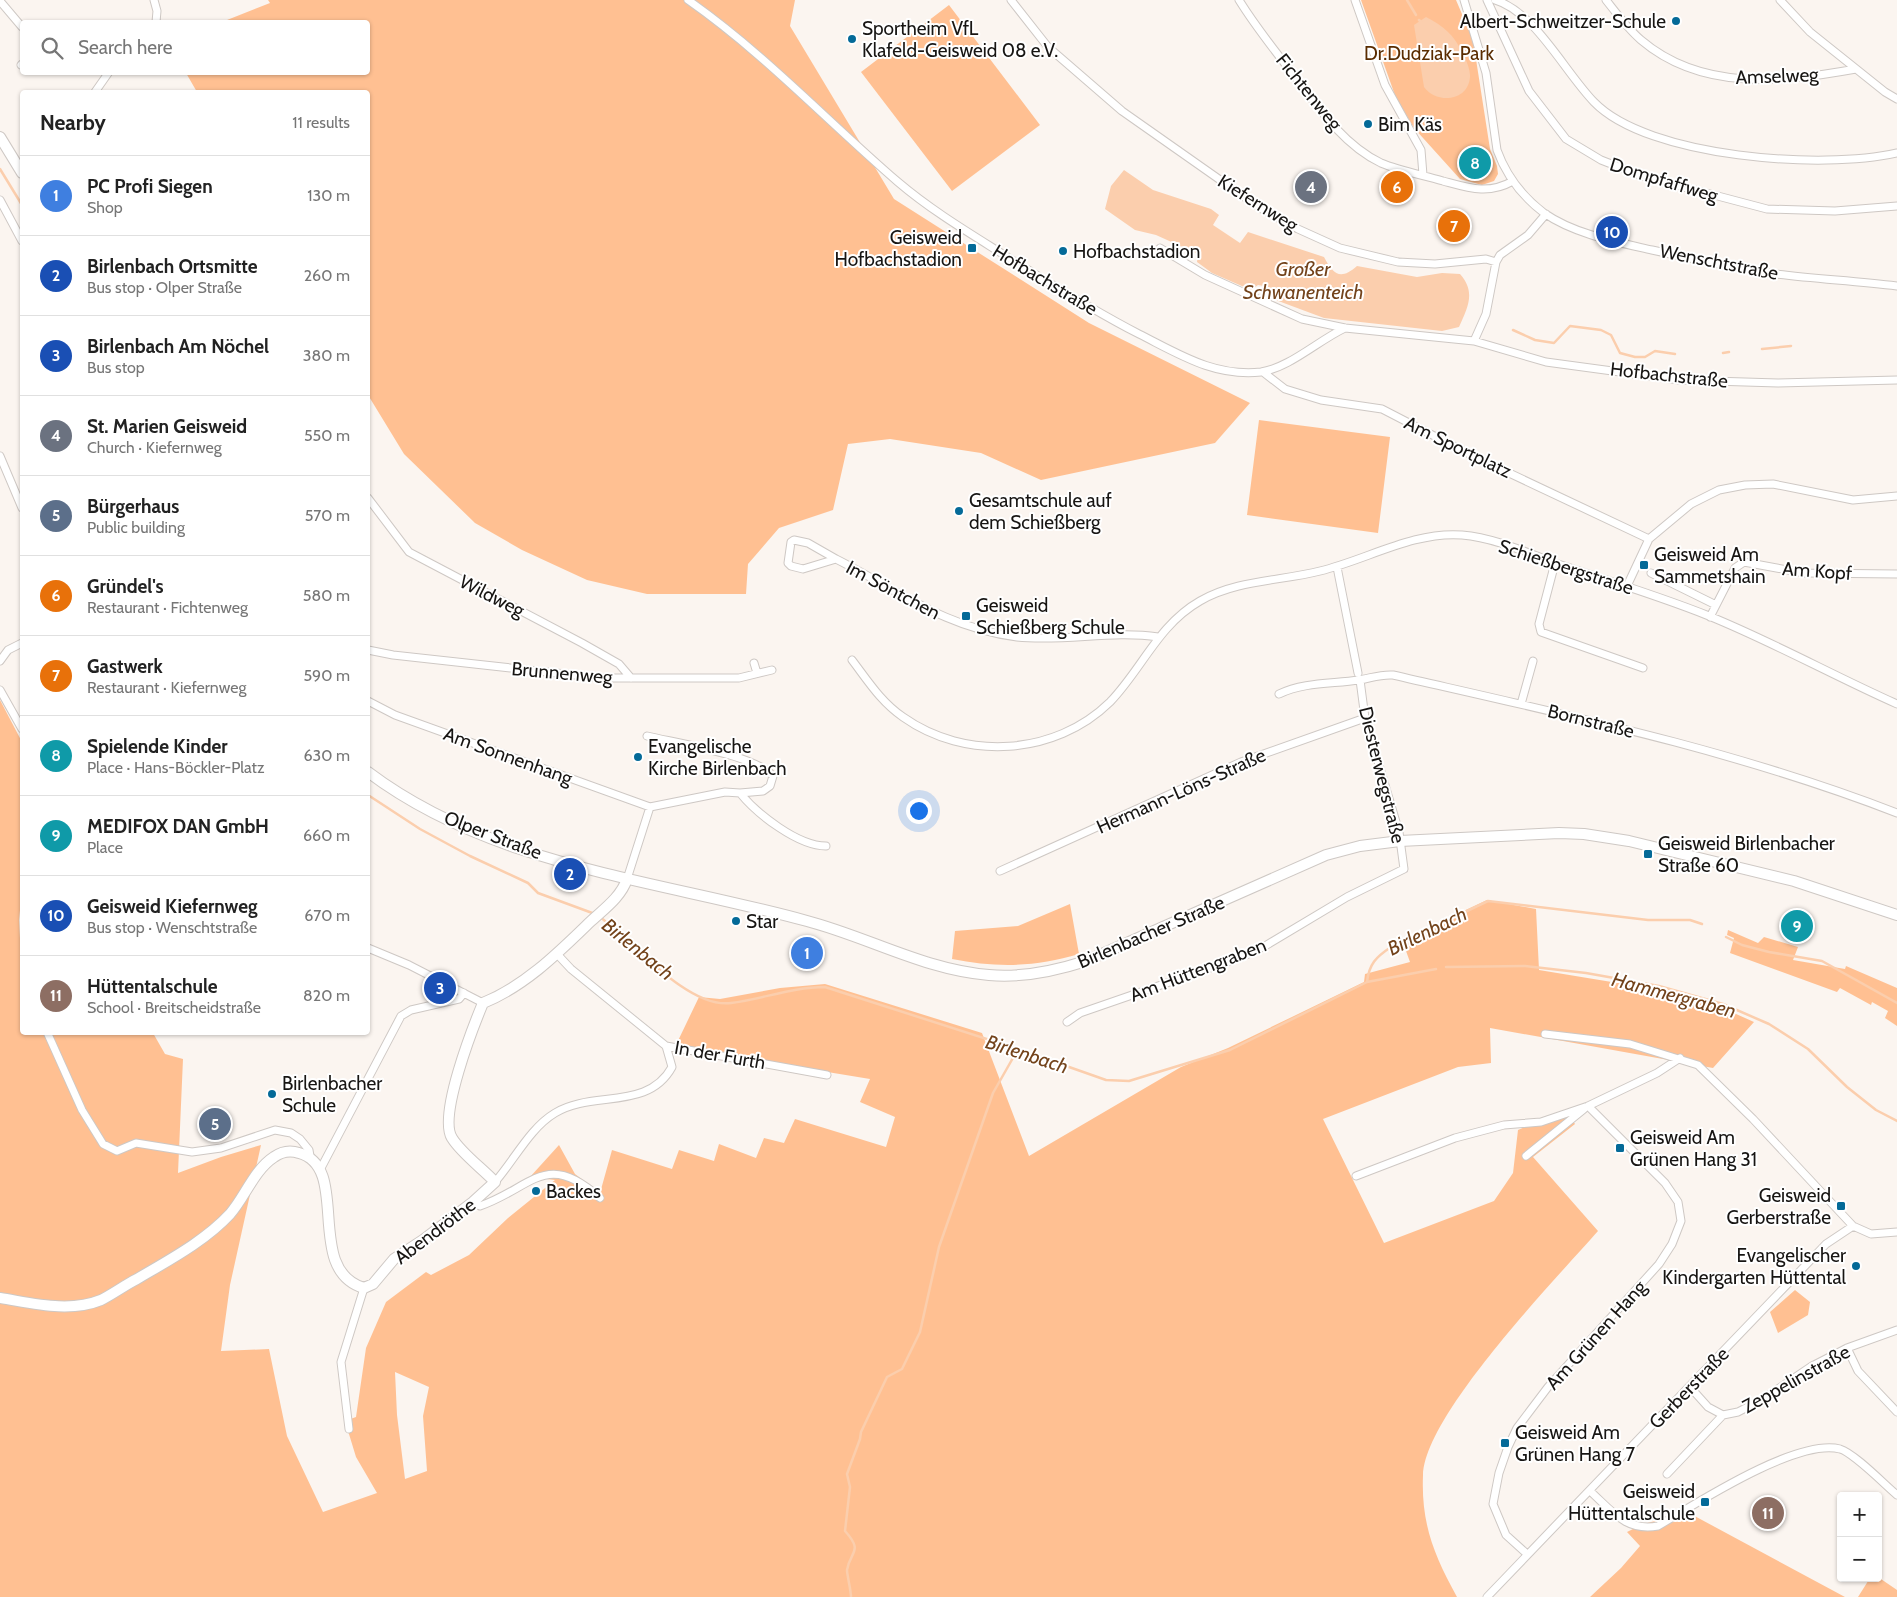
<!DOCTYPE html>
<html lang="en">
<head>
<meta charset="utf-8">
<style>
  body { margin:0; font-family:Cabin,sans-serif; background:#f2f2f2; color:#222 }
  .controls { position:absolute; right:15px; bottom:15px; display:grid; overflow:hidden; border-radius:5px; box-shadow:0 1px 4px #0004 }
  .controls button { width:45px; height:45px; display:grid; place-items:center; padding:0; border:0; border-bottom:1px solid #e0e0e0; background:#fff; color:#222; font:25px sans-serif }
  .you { position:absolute; left:918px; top:810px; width:18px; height:18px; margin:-12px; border:4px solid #fff; border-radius:50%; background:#1a73e8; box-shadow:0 0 0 8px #1a73e833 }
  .badge { display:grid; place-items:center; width:32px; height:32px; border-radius:50%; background:#046a98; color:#fff; font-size:16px; font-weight:700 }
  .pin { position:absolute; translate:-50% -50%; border:2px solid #fff; box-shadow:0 1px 5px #0006 }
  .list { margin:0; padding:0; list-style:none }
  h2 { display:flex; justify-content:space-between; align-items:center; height:65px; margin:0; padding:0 20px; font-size:21px }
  h2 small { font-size:16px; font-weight:400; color:#767676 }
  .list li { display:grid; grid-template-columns:32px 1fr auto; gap:15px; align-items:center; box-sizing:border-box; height:80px; padding:0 20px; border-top:1px solid #e0e0e0 }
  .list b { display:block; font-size:19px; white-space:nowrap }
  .list p { margin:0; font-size:16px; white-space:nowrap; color:#767676 }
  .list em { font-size:16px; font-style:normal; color:#767676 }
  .icon { flex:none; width:28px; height:28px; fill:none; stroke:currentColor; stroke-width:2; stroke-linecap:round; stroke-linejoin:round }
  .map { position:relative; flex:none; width:1897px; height:1597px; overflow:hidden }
  .search { position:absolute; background:#fff; box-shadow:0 1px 4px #0004; left:20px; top:20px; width:350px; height:55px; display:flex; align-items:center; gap:12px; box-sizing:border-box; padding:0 18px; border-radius:5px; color:#767676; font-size:19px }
  .panel { position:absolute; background:#fff; box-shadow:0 1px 4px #0004; left:20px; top:90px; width:350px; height:945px; border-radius:5px }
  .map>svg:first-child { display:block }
</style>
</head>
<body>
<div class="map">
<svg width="1897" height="1597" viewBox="0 0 1897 1597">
  <rect width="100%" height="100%" fill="#fbf5f0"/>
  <!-- green -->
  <path fill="#ffc092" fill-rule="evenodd" d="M 268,0 L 795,0 L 790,26 L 894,199 L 1089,323 L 1250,403 L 1215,443 L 1041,480 L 981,453 L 890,439 L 848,444 L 833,510 L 779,528 L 748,564 L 746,594 L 647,594 L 587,580 L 522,550 L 475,523 L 404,454 L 368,395 L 368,92 L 197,92 L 186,73 L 368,72 L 368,22 L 222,22 L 270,3 Z
    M 1361,0 L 1456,0 L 1473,40 L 1490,149 L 1497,166 L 1498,174 L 1494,181 L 1482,185 L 1460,179 L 1414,128 L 1396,98 Z
    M 949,5 L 1040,125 L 952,191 L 861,72 Z
    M 1259,420 L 1390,437 L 1378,533 L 1247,515 Z
    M 0,700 L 22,742 L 22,891 L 19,920 L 22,975 L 22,1032 L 153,1033 L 165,1054 L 183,1059 L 178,1173 L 221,1157 L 261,1145 L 230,1285 L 221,1351 L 269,1349 L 287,1436 L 323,1512 L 377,1493 L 356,1457 L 345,1421 L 356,1417 L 366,1348 L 386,1302 L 426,1272 L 431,1275 L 469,1255 L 508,1218 L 555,1180 L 530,1177 L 559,1145 L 575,1174 L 600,1193 L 612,1150 L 672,1169 L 679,1150 L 714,1161 L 719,1144 L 756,1158 L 764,1138 L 784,1143 L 795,1119 L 886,1147 L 895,1117 L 860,1102 L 870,1079 L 675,1047 L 699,997 L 720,999 L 780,988 L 825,984 L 982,1033 L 1029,1156 L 1181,1067 L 1228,1048 L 1364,982 L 1365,974 L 1410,962 L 1402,940 L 1487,900 L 1536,909 L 1539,970 L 1636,986 L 1707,1001 L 1754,1022 L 1713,1068 L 1490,1028 L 1491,1063 L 1458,1067 L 1323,1119 L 1384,1243 L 1494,1201 L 1513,1173 L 1518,1130 L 1565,1110 L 1575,1124 L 1533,1157 L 1598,1231 C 1555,1280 1425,1414 1423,1475 C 1421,1524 1434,1555 1457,1597 L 0,1597 ZM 395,1372 L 429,1387 L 423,1416 L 427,1471 L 405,1479 L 397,1415 Z
    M 1070,904 L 1079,954 C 1036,967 997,968 952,959 L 955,931 L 1018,926 Z
    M 1728,930 L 1758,943 L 1764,937 L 1798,947 L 1793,960 L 1845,969 L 1846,966 L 1897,988 L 1897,1026 L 1885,1018 L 1888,1011 L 1872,1002 L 1871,1005 L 1840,988 L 1837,992 L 1730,953 L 1734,938 L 1727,935 Z
    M 1795,1290 L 1810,1302 L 1808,1315 L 1778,1333 L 1770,1312 Z
    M 1689,1513 L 1845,1597 L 1590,1597 L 1621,1568 L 1640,1546 L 1627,1532 L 1643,1524 Z
    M 1878,1577 L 1897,1590 L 1897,1597 L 1858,1597 L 1870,1578 Z"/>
  <!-- water -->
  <path fill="#fbcead" d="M 1426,17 C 1434,21 1442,26 1448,32 C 1457,40 1471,65 1470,77 C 1468,102 1436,104 1424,87 L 1414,25 Z
    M 1124,170 L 1153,190 L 1211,209 L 1219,215 L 1213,225 L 1240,243 L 1248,232 L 1324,257 C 1333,274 1340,281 1357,266 L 1417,277 L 1442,273 L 1460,274 C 1476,292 1468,307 1459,327 L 1442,331 L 1324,318 L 1273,299 L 1264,286 L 1258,285 L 1251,290 L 1212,273 L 1197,262 L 1198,254 L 1156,235 L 1135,230 L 1105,209 L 1111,186 Z"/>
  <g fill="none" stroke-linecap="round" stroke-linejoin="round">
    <!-- stream -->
    <path stroke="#fbcead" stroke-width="2.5" d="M 1407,0 L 1416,15
      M 1419,20 L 1421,22
      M 0,169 L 22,205
      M 1513,330 L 1535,340 L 1554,343 L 1570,326 L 1601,330 L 1611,335 L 1620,353 L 1635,357 L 1645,357 L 1655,351 L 1675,354
      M 1762,349 L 1791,346
      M 1723,353 L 1729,352
      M 368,795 L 420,829 L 470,856 L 528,883 L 538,893 L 595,914
      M 600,917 C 632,941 688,1009 731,1003 C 763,999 792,987 825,987 L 1018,1049 L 1106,1080 L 1129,1081 L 1230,1050 L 1367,982 C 1369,964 1376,957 1391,947 L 1488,901 L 1648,920 L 1690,920 L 1702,924
      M 1726,937 L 1742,945 L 1769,952 L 1822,961 L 1897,1003
      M 1446,967 L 1525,966 L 1586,973 L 1659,986 L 1723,1004 L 1769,1024 L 1808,1049 L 1847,1087 L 1876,1110 L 1897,1121
      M 1367,982 L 1436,969
      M 851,1597 C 851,1590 847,1575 847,1570 C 850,1551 864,1552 845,1531 L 850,1487 L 847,1474 L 860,1439 L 861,1432 L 887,1377 L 902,1369 L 920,1332 L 939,1247 L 993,1093 L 1018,1049"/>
    <!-- street casing -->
    <g stroke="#cec8c4" stroke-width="9">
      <path id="street" d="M 154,0 L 157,11 L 156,22
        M 688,0 C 765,54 827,121 898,182 C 932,211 971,234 1009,258 C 1051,284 1094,311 1139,334 C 1179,354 1214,377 1261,372 C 1289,368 1319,340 1345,328
        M 1011,0 L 1048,47 L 1122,111 L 1260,208 L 1298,229 L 1340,248 L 1398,262 L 1435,264 L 1486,259 L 1496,262
        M 1239,0 C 1255,26 1274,50 1293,74 C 1317,106 1343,145 1381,163 C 1400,171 1423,175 1443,181 C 1469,188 1488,195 1513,181
        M 1355,0 L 1385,85 L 1421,150 L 1423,175
        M 1464,0 L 1486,73 L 1497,150 C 1506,175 1523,197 1544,213 C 1574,234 1617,242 1652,250 C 1693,259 1734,268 1776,274 C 1816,279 1857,281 1897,286
        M 1487,0 L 1529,91 L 1566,139 L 1601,160 L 1642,176 L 1767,209 L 1835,211 L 1897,206
        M 1495,0 C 1535,12 1564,71 1594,102 C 1648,158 1824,170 1897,153
        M 1606,0 C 1617,14 1628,29 1641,40 C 1702,92 1783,82 1856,69
        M 1780,0 L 1810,32 L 1885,92 L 1897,99
        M 0,1 L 22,27
        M 21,65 L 22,64
        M 95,92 L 109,72
        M 0,200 L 22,241
        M 1160,248 L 1205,275 L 1302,319 L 1345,328 L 1474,341 L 1486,314 L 1496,262 L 1500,255 L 1528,235 L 1546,214
        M 1474,341 L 1546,362 L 1679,380 L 1778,383 L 1897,380
        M 1263,372 L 1285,389 L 1321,400 L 1382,409 L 1473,456 L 1649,539
        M 0,456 L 22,508
        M 368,498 L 409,552 L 582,643 L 619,664 L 631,678
        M 836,559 L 808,543 L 794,540 L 791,542 L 788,563 L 791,566 L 803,569 L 836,559 C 898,590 945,628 1017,637 C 1065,642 1112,630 1158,637
        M 1555,563 L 1539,624 L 1541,632 L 1643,668
        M 1337,567 L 1358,673
        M 1651,573 L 1716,605
        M 1627,586 L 1649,539 L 1691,504 L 1719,490 L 1745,485 L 1773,484 L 1853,500 L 1897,496
        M 1710,617 L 1735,568 L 1744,562 L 1804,573 L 1897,574
        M 368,650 L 393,655 L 602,678 L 739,678 L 772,670
        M 852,660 C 868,681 881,702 903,717 C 965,761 1055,756 1110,702 C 1142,669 1158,625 1200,601 C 1236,580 1281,581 1320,571 C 1366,560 1414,531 1462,535 C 1497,538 1532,555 1564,566 C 1613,582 1662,597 1709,616 C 1773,642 1834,676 1897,704
        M 0,661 L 8,650 L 22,643
        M 754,663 L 757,673
        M 0,690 L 22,729
        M 1279,694 C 1304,682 1332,684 1359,680 C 1371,678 1381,674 1393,675 C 1563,714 1735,750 1897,813
        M 368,701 L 395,715 L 650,807
        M 1521,704 L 1533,661
        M 647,736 C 676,743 755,755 773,776 L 770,786 L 763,791 L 740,793
        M 1000,871 L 1241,762 L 1365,718
        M 627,879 L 650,807 L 725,792 L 740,793 C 757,814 798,846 826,846
        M 368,948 L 409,965 L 483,1003
        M 557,954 L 571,969 L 666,1046 L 827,1075
        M 1067,1022 L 1080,1013 L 1242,957 L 1265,946 L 1347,897 L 1404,869 L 1399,832 L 1365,718 L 1360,680
        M 47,1032 L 82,1110 L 103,1144 L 117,1151 L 136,1143 L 192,1152 L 221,1148 L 275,1130 L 291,1133 L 300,1139 L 309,1150 L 310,1156
        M 1545,1034 L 1630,1044 L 1698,1065 L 1753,1119 L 1853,1226 L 1871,1234 L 1897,1232
        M 1526,1156 L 1584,1109
        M 321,1168 L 401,1016 L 411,1010 L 459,999 L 464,993
        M 1356,1176 L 1455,1138 L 1504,1125 L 1541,1122 L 1588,1106 L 1657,1073 L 1680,1058
        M 495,1182 C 515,1159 530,1128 555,1113 C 592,1090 648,1111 672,1067 L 666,1046
        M 473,1202 L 480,1206 C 532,1188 546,1149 600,1198
        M 1847,1348 L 1858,1371 L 1897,1412
        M 1690,1387 L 1708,1407 L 1723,1415 L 1738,1412 L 1763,1399 L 1812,1366 L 1847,1348 L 1897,1330
        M 349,1429 L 341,1362 L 364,1288
        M 1667,1474 L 1723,1415
        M 1590,1491 C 1612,1511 1626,1532 1658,1526 C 1697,1503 1797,1438 1840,1449 C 1854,1453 1885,1485 1897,1495
        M 1527,1554 L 1506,1535 L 1493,1504 L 1499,1473 L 1508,1447 L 1517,1428 L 1548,1387 L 1659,1264 L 1672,1244 L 1681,1221 L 1678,1202 L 1665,1183 L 1588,1106
        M 1487,1597 L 1826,1244 L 1853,1226"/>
    </g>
    <!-- secondary casing -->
    <g stroke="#cec8c4" stroke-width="12">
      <path id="secondary" d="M 0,137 L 22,173
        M 368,772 C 494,867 659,880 807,921 C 868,937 925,970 989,975 C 1021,978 1055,971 1086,961 L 1326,855 L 1360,846 L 1400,841 L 1559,833 L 1584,834 L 1629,841 L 1794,881 L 1897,915
        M 0,1298 C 32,1303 69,1313 101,1300 C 113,1294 125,1285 137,1279 C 169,1260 205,1241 230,1214 C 245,1197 254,1170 274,1157 C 281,1152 290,1150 299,1153 C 352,1167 303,1270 364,1288 L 373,1284 L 394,1259 L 423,1240 L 473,1202 L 495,1182 C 483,1169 461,1153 452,1138 C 438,1116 473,1027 483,1003 C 525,986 558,953 590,922 C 604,909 621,897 627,879"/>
    </g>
    <!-- street -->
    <use href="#street" stroke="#fff" stroke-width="7"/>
    <!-- secondary -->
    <use href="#secondary" stroke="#fff" stroke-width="10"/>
  </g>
  <!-- markers -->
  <g fill="#046a98" stroke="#fff" stroke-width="2">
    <circle cx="1676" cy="21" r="5"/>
    <circle cx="852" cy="39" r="5"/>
    <circle cx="1368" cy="124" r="5"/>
    <rect x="967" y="243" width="10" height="10" rx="2.5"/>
    <circle cx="1063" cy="251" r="5"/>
    <circle cx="959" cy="511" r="5"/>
    <rect x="1639" y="560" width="10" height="10" rx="2.5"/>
    <rect x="961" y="611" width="10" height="10" rx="2.5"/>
    <circle cx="638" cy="757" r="5"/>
    <rect x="1643" y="849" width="10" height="10" rx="2.5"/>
    <circle cx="736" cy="921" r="5"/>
    <circle cx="272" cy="1094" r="5"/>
    <rect x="1615" y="1143" width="10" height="10" rx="2.5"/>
    <circle cx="536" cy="1191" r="5"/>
    <rect x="1836" y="1201" width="10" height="10" rx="2.5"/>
    <circle cx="1856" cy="1266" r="5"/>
    <rect x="1500" y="1438" width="10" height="10" rx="2.5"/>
    <rect x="1700" y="1497" width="10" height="10" rx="2.5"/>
  </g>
  <g text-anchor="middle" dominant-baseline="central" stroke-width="4" stroke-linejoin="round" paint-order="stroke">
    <!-- poi labels -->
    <g font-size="19" fill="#171513" stroke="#fff" text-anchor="start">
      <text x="1666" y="21" text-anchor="end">Albert-Schweitzer-Schule</text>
      <text x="862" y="28">Sportheim VfL<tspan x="862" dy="22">Klafeld-Geisweid 08 e.V.</tspan></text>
      <text x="1378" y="124">Bim Käs</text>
      <text x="962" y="237" text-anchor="end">Geisweid<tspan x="962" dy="22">Hofbachstadion</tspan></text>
      <text x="1073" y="251">Hofbachstadion</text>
      <text x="969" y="500">Gesamtschule auf<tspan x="969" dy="22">dem Schießberg</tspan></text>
      <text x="1654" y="554">Geisweid Am<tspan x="1654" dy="22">Sammetshain</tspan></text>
      <text x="976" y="605">Geisweid<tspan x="976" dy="22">Schießberg Schule</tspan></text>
      <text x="648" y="746">Evangelische<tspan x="648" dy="22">Kirche Birlenbach</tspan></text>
      <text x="1658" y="843">Geisweid Birlenbacher<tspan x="1658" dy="22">Straße 60</tspan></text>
      <text x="746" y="921">Star</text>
      <text x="282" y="1083">Birlenbacher<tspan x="282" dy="22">Schule</tspan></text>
      <text x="1630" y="1137">Geisweid Am<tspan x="1630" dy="22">Grünen Hang 31</tspan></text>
      <text x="546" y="1191">Backes</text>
      <text x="1831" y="1195" text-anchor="end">Geisweid<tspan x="1831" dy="22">Gerberstraße</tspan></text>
      <text x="1846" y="1255" text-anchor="end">Evangelischer<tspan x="1846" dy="22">Kindergarten Hüttental</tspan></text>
      <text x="1515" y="1432">Geisweid Am<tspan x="1515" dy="22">Grünen Hang 7</tspan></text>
      <text x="1695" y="1491" text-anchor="end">Geisweid<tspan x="1695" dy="22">Hüttentalschule</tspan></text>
    </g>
    <!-- park labels -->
    <g font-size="19" fill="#5a2c00" stroke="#fff">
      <text x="1429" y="53">Dr.Dudziak-Park</text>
    </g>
    <!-- street labels -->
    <g font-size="19" fill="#171513" stroke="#fff">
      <text transform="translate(1777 76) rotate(-2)">Amselweg</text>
      <text transform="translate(1309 92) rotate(51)">Fichtenweg</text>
      <text transform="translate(1664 180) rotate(17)">Dompfaffweg</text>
      <text transform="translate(1258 203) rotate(32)">Kiefernweg</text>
      <text transform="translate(1719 262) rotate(11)">Wenschtstraße</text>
      <text transform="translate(1045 280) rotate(31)">Hofbachstraße</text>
      <text transform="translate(1669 375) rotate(6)">Hofbachstraße</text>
      <text transform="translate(1458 447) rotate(26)">Am Sportplatz</text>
      <text transform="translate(1566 567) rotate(18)">Schießbergstraße</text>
      <text transform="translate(1817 571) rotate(4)">Am Kopf</text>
      <text transform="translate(893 590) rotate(28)">Im Söntchen</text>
      <text transform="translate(492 596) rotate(27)">Wildweg</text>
      <text transform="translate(562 673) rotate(5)">Brunnenweg</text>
      <text transform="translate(1591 721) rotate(14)">Bornstraße</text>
      <text transform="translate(508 756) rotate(20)">Am Sonnenhang</text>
      <text transform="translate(1382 775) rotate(76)">Diesterwegstraße</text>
      <text transform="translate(1181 791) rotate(-24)">Hermann-Löns-Straße</text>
      <text transform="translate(493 835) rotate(21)">Olper Straße</text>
      <text transform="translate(1151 932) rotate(-23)">Birlenbacher Straße</text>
      <text transform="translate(1198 970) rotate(-21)">Am Hüttengraben</text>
      <text transform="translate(720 1055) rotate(10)">In der Furth</text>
      <text transform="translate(435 1231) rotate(-37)">Abendröthe</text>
      <text transform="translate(1596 1335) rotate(-48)">Am Grünen Hang</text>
      <text transform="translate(1796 1379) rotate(-29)">Zeppelinstraße</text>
      <text transform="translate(1689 1388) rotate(-46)">Gerberstraße</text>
    </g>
    <!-- water labels -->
    <g font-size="20" font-style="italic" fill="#73431b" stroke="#fff">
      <text x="1303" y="269">Großer<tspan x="1303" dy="23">Schwanenteich</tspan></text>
      <text transform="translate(1427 931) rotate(-26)">Birlenbach</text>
      <text transform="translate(638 949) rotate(39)">Birlenbach</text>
      <text transform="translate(1674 995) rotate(15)">Hammergraben</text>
      <text transform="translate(1027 1054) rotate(18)">Birlenbach</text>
    </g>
  </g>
</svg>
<div class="controls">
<button>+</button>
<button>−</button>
</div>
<div class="you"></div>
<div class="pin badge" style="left:807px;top:953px;background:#3f7fe0">1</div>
<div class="pin badge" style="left:570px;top:874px;background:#1a4fb4">2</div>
<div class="pin badge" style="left:440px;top:988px;background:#1a4fb4">3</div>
<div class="pin badge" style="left:1311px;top:187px;background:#6b7280">4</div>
<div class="pin badge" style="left:215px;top:1124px;background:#5c6f8a">5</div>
<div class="pin badge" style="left:1397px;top:187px;background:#e8710a">6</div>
<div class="pin badge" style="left:1454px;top:226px;background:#e8710a">7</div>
<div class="pin badge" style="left:1475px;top:163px;background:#0f9aa8">8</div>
<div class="pin badge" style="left:1797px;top:926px;background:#0f9aa8">9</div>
<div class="pin badge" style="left:1612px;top:232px;background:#1a4fb4">10</div>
<div class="pin badge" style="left:1768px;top:1513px;background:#8d6e63">11</div>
<div class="search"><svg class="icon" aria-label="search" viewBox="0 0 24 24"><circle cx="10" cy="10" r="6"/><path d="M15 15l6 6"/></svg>Search here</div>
<section class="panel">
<h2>Nearby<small>11 results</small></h2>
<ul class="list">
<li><span class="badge" style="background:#3f7fe0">1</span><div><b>PC Profi Siegen</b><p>Shop</p></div><em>130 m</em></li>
<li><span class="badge" style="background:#1a4fb4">2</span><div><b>Birlenbach Ortsmitte</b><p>Bus stop · Olper Straße</p></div><em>260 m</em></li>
<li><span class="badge" style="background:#1a4fb4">3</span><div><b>Birlenbach Am Nöchel</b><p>Bus stop</p></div><em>380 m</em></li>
<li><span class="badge" style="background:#6b7280">4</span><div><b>St. Marien Geisweid</b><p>Church · Kiefernweg</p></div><em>550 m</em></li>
<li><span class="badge" style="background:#5c6f8a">5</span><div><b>Bürgerhaus</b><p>Public building</p></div><em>570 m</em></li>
<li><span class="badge" style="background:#e8710a">6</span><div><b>Gründel's</b><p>Restaurant · Fichtenweg</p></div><em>580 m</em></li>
<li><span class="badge" style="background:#e8710a">7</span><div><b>Gastwerk</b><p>Restaurant · Kiefernweg</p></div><em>590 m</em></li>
<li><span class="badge" style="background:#0f9aa8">8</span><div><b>Spielende Kinder</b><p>Place · Hans-Böckler-Platz</p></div><em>630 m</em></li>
<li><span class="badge" style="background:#0f9aa8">9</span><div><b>MEDIFOX DAN GmbH</b><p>Place</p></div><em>660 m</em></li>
<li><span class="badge" style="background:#1a4fb4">10</span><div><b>Geisweid Kiefernweg</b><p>Bus stop · Wenschtstraße</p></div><em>670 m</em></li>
<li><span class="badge" style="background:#8d6e63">11</span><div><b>Hüttentalschule</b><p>School · Breitscheidstraße</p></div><em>820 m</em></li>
</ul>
</section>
</div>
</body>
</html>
